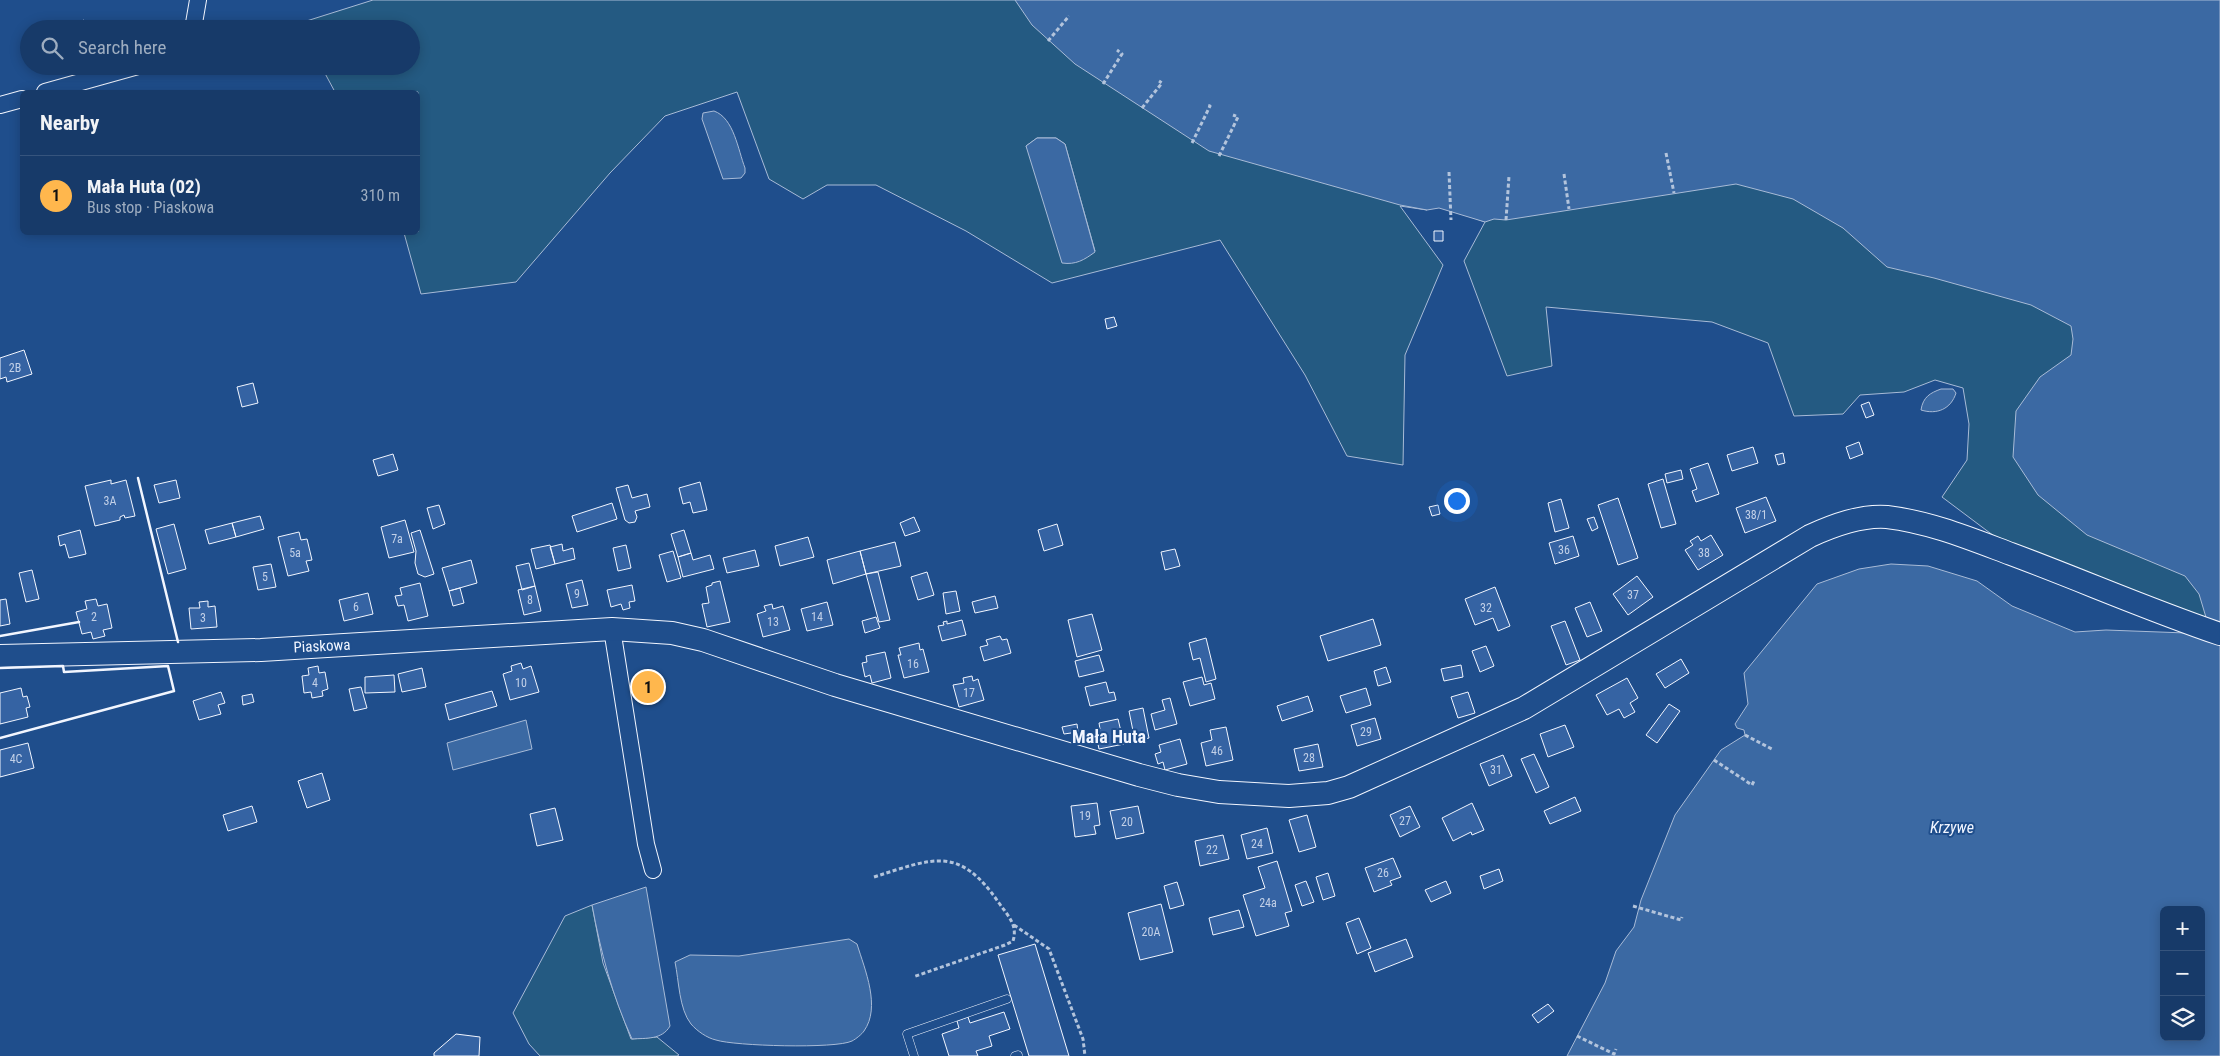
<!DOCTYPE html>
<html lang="en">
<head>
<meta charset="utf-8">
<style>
  body { margin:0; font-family:"Roboto Condensed",sans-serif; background:#244571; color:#f1f3f6 }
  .controls { position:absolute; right:15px; bottom:15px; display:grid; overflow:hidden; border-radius:8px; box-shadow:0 2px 12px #0003 }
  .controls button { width:45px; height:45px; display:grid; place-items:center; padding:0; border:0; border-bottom:1px solid #36547d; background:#173a69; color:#f1f3f6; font:25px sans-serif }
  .you { position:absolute; left:1456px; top:500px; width:18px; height:18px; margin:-12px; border:4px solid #fff; border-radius:50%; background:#1a73e8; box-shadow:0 0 0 8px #1a73e833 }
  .badge { display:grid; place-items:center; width:32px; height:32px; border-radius:50%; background:#ffb74d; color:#111; font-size:16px; font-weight:700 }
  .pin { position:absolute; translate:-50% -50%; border:2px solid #fff; box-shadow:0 1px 5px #0006 }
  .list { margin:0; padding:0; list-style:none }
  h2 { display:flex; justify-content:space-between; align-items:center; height:65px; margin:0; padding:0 20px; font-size:21px }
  h2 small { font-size:16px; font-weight:400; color:#9eadc0 }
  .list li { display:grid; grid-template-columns:32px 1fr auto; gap:15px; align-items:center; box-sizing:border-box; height:80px; padding:0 20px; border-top:1px solid #36547d }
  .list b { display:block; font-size:19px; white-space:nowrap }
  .list p { margin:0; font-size:16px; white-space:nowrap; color:#9eadc0 }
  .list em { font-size:16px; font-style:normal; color:#9eadc0 }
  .icon { flex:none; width:28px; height:28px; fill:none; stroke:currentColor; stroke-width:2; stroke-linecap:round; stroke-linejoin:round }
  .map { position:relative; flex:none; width:2220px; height:1056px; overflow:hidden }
  .search { position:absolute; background:#173a69; box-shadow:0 2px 12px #0003; left:20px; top:20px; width:400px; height:55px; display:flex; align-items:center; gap:12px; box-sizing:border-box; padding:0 18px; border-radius:28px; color:#9eadc0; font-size:19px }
  .panel { position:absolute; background:#173a69; box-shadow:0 2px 12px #0003; left:20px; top:90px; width:400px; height:145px; border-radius:8px }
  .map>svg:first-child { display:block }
</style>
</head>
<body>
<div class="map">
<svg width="2220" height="1056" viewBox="0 0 2220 1056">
  <rect width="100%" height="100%" fill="#1f4e8c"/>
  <!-- green -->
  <path fill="#245a82" stroke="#a8bbd7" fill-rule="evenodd" d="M 373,0 L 1049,0 L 1427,210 L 1400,206 L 1443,265 L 1405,355 L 1403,465 L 1347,456 L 1305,375 L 1220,240 L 1052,283 L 966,231 L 876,185 L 827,185 L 803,199 L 769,179 L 737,92 L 665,116 L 610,173 L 516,282 L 421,294 L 404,233 L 418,232 L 418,92 L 335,92 L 321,66 L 411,66 L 411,29 L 300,29 L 297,24 ZM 1037,138 L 1056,138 L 1065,144 L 1095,251 L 1026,146 Z
    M 1666,152 L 2071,281 L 2199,568 L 2208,624 L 1994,536 L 1942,497 L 1967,460 L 1969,424 L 1963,388 L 1935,380 L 1904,392 L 1860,395 L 1843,414 L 1794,416 L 1768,343 L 1712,322 L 1546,307 L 1552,366 L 1507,376 L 1464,261 L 1485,222 L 1463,214 Z
    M 592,905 L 603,963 L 631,1039 L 657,1037 L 679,1055 L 677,1056 L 540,1056 L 529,1044 L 513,1013 L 565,916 Z"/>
  <!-- water -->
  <path fill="#3b69a3" stroke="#a8bbd7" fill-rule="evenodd" d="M 1015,0 L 2220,0 L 2220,1056 L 1567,1056 L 1605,983 L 1616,951 L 1634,927 L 1641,900 L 1675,815 L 1721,750 L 1745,735 L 1744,730 L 1737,728 L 1735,724 L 1748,704 L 1744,673 L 1817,584 L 1859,569 L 1891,564 L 1928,566 L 1977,581 L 2012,606 L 2075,632 L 2106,630 L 2186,633 L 2208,624 L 2199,594 L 2185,576 L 2087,535 L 2038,495 L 2013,457 L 2016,411 L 2040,377 L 2071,355 L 2073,339 L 2071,326 L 2031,305 L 1934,278 L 1887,267 L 1843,228 L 1793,199 L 1736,184 L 1506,220 L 1494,219 L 1485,222 L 1439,208 L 1427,210 L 1400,205 L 1209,151 L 1075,64 L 1032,25 ZM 2164,910 L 2201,910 L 2201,1037 L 2164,1037 Z
    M 714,111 C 734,118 738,150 745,168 L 745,173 L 741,178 L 723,179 L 702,119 L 703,113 Z
    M 1037,138 L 1056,138 L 1065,144 L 1095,252 C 1084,260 1076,265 1062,263 L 1026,146 Z
    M 1941,389 L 1953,389 L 1956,393 C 1951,409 1937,415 1921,410 C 1923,397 1930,393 1941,389 Z
    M 526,720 L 532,749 L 453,770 L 447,743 Z
    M 646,887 L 670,1026 C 662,1040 646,1038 632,1039 C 612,995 601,953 592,905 Z
    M 849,939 L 857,944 C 865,970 881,1007 864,1031 C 862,1034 856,1039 852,1041 C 836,1049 734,1046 716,1040 C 707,1038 697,1031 691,1024 C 679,1009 679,981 675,962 L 690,955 L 739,956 Z"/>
  <!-- building -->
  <path fill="#3563a3" stroke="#f2f6ff" d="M 84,20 L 88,29 L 65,29 Z
    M 1434,231 L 1443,231 L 1443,241 L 1434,241 Z
    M 1114,317 L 1117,326 L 1107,329 L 1105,319 Z
    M 24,350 L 32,374 L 7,382 L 6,377 L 0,379 L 0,358 Z
    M 253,383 L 258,403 L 242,407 L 237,387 Z
    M 1869,402 L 1874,415 L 1866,418 L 1861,405 Z
    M 1859,442 L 1863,454 L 1850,459 L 1846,447 Z
    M 1753,447 L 1758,463 L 1732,471 L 1727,455 Z
    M 1783,453 L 1785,463 L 1778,465 L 1775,455 Z
    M 393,454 L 398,470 L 378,476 L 373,460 Z
    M 1708,463 L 1719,494 L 1696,502 L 1692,491 L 1697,489 L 1690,469 Z
    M 1681,470 L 1683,479 L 1667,483 L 1665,474 Z
    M 1663,479 L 1676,524 L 1661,528 L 1648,484 Z
    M 111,480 L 111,484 L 126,480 L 135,516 L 125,518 L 124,515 L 120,517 L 120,520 L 95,526 L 85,486 Z
    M 176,480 L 180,498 L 159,503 L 154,485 Z
    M 700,482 L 707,510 L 693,513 L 690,502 L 683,504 L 679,488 Z
    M 628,485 L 632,498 L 647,494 L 650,507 L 635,511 L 637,517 L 635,522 L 629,523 L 625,520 L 616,488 Z
    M 1766,497 L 1776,521 L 1745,533 L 1736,508 Z
    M 1618,498 L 1638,558 L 1618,565 L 1598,505 Z
    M 1561,499 L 1569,528 L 1555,532 L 1548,503 Z
    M 612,503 L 617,519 L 577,532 L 572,516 Z
    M 439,505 L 445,524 L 433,529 L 427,508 Z
    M 1438,505 L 1440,514 L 1432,516 L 1429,507 Z
    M 260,516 L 264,529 L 236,537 L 232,523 Z
    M 914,517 L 920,531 L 905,536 L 900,523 Z
    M 1594,517 L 1598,528 L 1592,531 L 1587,519 Z
    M 405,520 L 414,552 L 389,558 L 381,527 Z
    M 232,523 L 236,537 L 209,544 L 205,530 Z
    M 174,524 L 186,569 L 168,574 L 156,529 Z
    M 1057,524 L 1063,545 L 1044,551 L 1038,530 Z
    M 80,530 L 86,554 L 69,558 L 65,544 L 60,546 L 58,536 Z
    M 420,530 L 434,574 L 425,577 L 418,574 L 415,563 L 416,551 L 411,533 Z
    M 684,530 L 691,553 L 678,557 L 671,534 Z
    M 299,532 L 301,540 L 307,539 L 312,560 L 306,561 L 309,571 L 288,576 L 278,537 Z
    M 1711,535 L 1723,555 L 1698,570 L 1685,550 L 1693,545 L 1690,541 L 1698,536 L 1701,541 Z
    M 1573,536 L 1579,556 L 1555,564 L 1549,543 Z
    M 808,537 L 814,557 L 780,566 L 775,546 Z
    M 895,542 L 901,566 L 866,574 L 860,551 Z
    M 562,544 L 563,551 L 573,548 L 575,559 L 555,564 L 550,547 Z
    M 550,545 L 555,564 L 536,569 L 531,549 Z
    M 626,545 L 631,568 L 618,571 L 613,548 Z
    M 1175,549 L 1180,566 L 1165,570 L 1161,552 Z
    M 755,550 L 759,566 L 727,573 L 723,558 Z
    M 673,551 L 681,578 L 667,582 L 659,555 Z
    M 860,551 L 866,574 L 833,584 L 827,560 Z
    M 691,553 L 693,560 L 710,555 L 714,569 L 683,577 L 678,557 Z
    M 471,560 L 477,583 L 449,591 L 442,568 Z
    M 529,563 L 535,586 L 522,590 L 516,566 Z
    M 271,564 L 276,587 L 258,590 L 253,567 Z
    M 32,570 L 39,599 L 26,602 L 19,573 Z
    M 878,572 L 890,620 L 879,622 L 866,574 Z
    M 927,572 L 934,595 L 918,600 L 911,577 Z
    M 1637,576 L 1653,597 L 1628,615 L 1613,594 Z
    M 582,580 L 588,605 L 572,608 L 566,584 Z
    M 720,581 L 730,622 L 707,627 L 702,604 L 709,603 L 706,587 L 712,585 L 712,583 Z
    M 420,583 L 428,616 L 408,621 L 404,605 L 398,606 L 395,596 L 402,595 L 400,588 Z
    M 632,585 L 635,601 L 629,602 L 630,608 L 623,610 L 621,604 L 611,607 L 607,590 Z
    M 535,586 L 541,611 L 524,615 L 518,590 Z
    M 1495,587 L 1510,626 L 1498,631 L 1493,618 L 1475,625 L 1465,599 Z
    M 460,588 L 464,603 L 453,606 L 449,591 Z
    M 956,591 L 960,611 L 946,614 L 943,593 Z
    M 368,593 L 373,614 L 344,621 L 339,600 Z
    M 995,596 L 998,608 L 975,613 L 972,602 Z
    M 6,599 L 10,624 L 0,626 L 0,600 Z
    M 96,599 L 98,606 L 107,604 L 112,628 L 103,630 L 105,636 L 93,639 L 91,632 L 82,634 L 76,612 L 87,609 L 85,601 Z
    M 208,601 L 208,607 L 215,606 L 217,627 L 191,629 L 189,608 L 200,608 L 199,602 Z
    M 827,602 L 833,625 L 807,631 L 801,609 Z
    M 1590,602 L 1602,631 L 1587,637 L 1575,608 Z
    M 772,604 L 773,609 L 783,606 L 790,630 L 763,637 L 757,614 L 766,611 L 764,606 Z
    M 1092,614 L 1102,650 L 1077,657 L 1068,620 Z
    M 876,617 L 880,628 L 865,633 L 862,621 Z
    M 1373,619 L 1381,645 L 1328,661 L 1320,636 Z
    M 962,620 L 966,635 L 942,641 L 938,626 L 944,625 L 943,622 L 947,621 L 947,624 Z
    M 1565,621 L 1580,660 L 1566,665 L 1551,626 Z
    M 1000,636 L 1002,640 L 1007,639 L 1011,653 L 984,661 L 980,647 L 988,645 L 986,640 Z
    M 1206,638 L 1216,679 L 1206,682 L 1200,658 L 1193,660 L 1189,643 Z
    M 919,643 L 920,650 L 923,649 L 929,672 L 904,678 L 898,655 L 901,655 L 899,648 Z
    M 1486,646 L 1494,666 L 1480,672 L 1472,651 Z
    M 885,652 L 891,678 L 872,683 L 870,675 L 865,677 L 862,663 L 867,662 L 866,656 Z
    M 1099,655 L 1104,671 L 1079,677 L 1075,661 Z
    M 1681,659 L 1689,673 L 1665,688 L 1656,674 Z
    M 521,663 L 523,669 L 531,666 L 539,692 L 510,700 L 503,674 L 512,671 L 511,666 Z
    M 1461,665 L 1463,677 L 1444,681 L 1441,669 Z
    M 318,666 L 319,673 L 325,672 L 328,689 L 322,691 L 323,696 L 312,698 L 311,692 L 304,693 L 302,676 L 309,675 L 308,668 Z
    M 1386,667 L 1391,682 L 1378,686 L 1374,671 Z
    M 422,668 L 426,687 L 402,692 L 398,674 Z
    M 394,675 L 395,692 L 365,693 L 365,677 Z
    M 972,676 L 973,681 L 978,679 L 984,700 L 959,707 L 953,685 L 964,683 L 963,678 Z
    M 1202,677 L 1204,685 L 1211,683 L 1215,699 L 1190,706 L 1183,682 Z
    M 1627,678 L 1638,698 L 1630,703 L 1635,712 L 1624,718 L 1619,709 L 1607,715 L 1596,695 Z
    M 1106,682 L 1109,693 L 1114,692 L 1116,700 L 1090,706 L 1085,687 Z
    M 361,687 L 367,708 L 354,711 L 349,689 Z
    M 21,688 L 23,697 L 27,696 L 30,707 L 26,708 L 28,717 L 0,724 L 0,693 Z
    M 1366,688 L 1371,705 L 1346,713 L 1340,696 Z
    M 492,691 L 497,706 L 449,720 L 445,704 Z
    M 221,692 L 225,703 L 218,705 L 221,714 L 199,720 L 193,701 Z
    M 1468,692 L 1475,713 L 1458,718 L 1451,697 Z
    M 252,694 L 254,702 L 243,705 L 242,696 Z
    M 1308,696 L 1313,711 L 1282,721 L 1277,706 Z
    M 1170,698 L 1177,724 L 1155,730 L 1151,714 L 1165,710 L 1162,700 Z
    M 1669,704 L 1680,711 L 1657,743 L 1646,735 Z
    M 1143,708 L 1149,738 L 1135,741 L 1129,711 Z
    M 1375,718 L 1381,739 L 1357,746 L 1351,725 Z
    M 1118,719 L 1124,744 L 1099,749 L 1095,730 L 1100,729 L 1099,723 Z
    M 1077,724 L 1078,732 L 1064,734 L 1062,727 Z
    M 1565,725 L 1574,747 L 1548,757 L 1540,734 Z
    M 1226,727 L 1233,760 L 1206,766 L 1201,743 L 1212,740 L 1210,730 Z
    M 1180,739 L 1187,764 L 1165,770 L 1163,762 L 1158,764 L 1155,754 L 1161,752 L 1159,745 Z
    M 28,743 L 34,768 L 0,777 L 0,750 Z
    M 1318,744 L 1323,767 L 1299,771 L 1294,749 Z
    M 1534,754 L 1549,787 L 1536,793 L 1521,759 Z
    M 1503,755 L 1512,776 L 1489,786 L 1480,764 Z
    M 322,773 L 330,800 L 307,808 L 298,781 Z
    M 1575,797 L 1581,811 L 1550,824 L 1544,811 Z
    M 1097,803 L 1100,825 L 1094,826 L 1096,834 L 1075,837 L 1071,806 Z
    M 1472,803 L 1484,830 L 1472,835 L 1471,832 L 1453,841 L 1442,818 Z
    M 252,806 L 257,822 L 228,831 L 223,815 Z
    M 1138,806 L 1144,833 L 1116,839 L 1110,811 Z
    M 1410,806 L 1420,827 L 1400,837 L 1390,815 Z
    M 555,808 L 563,840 L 537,846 L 530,814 Z
    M 1307,815 L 1316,847 L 1299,852 L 1289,820 Z
    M 1267,828 L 1273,853 L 1247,859 L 1241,835 Z
    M 1223,835 L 1229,859 L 1200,866 L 1195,841 Z
    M 1393,858 L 1401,877 L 1390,881 L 1392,885 L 1374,892 L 1365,868 Z
    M 1277,861 L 1292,911 L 1285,913 L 1289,926 L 1256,936 L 1243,895 L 1265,888 L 1258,867 Z
    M 1499,869 L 1503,881 L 1484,889 L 1480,876 Z
    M 1328,873 L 1335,896 L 1323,900 L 1316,877 Z
    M 1306,881 L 1314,902 L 1302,906 L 1295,885 Z
    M 1446,881 L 1451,893 L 1431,902 L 1425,890 Z
    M 1177,882 L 1184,905 L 1170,909 L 1164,886 Z
    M 1161,904 L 1173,952 L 1140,960 L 1128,913 Z
    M 1239,910 L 1244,927 L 1213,935 L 1209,918 Z
    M 1359,918 L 1371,948 L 1357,954 L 1346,923 Z
    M 1406,939 L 1413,957 L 1375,972 L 1368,953 Z
    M 1035,944 L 1069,1056 L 1029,1056 L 998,955 Z
    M 1548,1004 L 1554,1011 L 1538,1023 L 1532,1015 Z
    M 1004,1012 L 1010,1029 L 989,1036 L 992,1046 L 976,1051 L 978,1056 L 949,1056 L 942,1034 L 959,1028 L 957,1021 L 968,1017 L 970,1023 Z
    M 456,1034 L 480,1037 L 479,1056 L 434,1056 L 434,1053 Z"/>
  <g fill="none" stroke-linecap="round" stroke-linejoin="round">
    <!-- lane casing -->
    <g stroke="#f2f6ff" stroke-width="9">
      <path id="lane" d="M 914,1056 L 907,1034 L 1007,999
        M 1015,1056 L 1018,1055"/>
    </g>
    <!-- street casing -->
    <g stroke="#f2f6ff" stroke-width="18">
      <path id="street" d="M 193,29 L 198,0
        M 45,92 L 138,66
        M 0,105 L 22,99
        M 612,629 L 646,844 L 653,870"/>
    </g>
    <!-- secondary casing -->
    <g stroke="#f2f6ff" stroke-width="24">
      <path id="secondary" d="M 0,656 L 261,650 L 612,629 L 672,633 L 703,640 L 835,685 L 1139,775 L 1178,785 L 1219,792 L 1289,796 L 1328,793 L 1349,787 L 1524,708 L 1810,536 C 1834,525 1861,515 1887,517 C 1930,522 1971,539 2011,554 C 2081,580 2149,610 2220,634"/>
    </g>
    <!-- path -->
    <path stroke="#b3c4dc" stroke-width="3" stroke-dasharray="4 2.5" stroke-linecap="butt" d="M 1048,41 L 1069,16
      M 1103,84 L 1122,54 L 1117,50
      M 1142,108 L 1162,83 L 1159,81
      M 1192,143 L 1210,106 L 1206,105
      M 1666,153 L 1674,193
      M 1219,156 L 1238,117 L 1233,115
      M 1449,172 L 1451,220
      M 1564,174 L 1569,209
      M 1506,220 L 1509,176
      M 1745,735 L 1772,749
      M 1714,760 L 1752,785 L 1754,781
      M 874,877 C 934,858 959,845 999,903 C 1008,916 1018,925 1013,941 L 1005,945 L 913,977
      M 1633,906 L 1681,920 L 1682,917
      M 1014,925 L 1049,949 L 1083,1039 L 1085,1056
      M 1577,1036 L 1614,1054 L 1616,1049"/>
    <!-- lane -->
    <use href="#lane" stroke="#1f4e8c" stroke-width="8"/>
    <!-- street -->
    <use href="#street" stroke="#1f4e8c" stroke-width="16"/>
    <!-- secondary -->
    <use href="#secondary" stroke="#1f4e8c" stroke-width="22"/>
    <!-- wall -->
    <path stroke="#f2f6ff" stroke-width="2.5" d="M 138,478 L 178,642
      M 0,636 L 79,622
      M 0,668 L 63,666 L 64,672 L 168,666 L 174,691 L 0,738"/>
  </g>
  <g text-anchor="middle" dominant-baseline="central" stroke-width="4" stroke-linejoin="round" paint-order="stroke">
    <!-- number labels -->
    <g font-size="12" fill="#c3d1e8">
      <text x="15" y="368">2B</text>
      <text x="110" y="501">3A</text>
      <text x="1756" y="515">38/1</text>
      <text x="397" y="539">7a</text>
      <text x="1564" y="550">36</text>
      <text x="295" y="553">5a</text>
      <text x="1704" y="553">38</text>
      <text x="265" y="577">5</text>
      <text x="577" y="594">9</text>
      <text x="1633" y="595">37</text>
      <text x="530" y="600">8</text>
      <text x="356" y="607">6</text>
      <text x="1486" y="608">32</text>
      <text x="94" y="617">2</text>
      <text x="817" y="617">14</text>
      <text x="203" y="618">3</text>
      <text x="773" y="622">13</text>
      <text x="913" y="664">16</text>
      <text x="315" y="683">4</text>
      <text x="521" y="683">10</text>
      <text x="969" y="693">17</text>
      <text x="1366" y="732">29</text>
      <text x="1217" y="751">46</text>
      <text x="1309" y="758">28</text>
      <text x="16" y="759">4C</text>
      <text x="1496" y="770">31</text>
      <text x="1085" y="816">19</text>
      <text x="1405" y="821">27</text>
      <text x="1127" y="822">20</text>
      <text x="1257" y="844">24</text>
      <text x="1212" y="850">22</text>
      <text x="1383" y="873">26</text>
      <text x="1268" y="903">24a</text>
      <text x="1151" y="932">20A</text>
    </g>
    <!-- street labels -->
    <g font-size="15" fill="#f2f6ff" stroke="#1f4e8c">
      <text transform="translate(322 646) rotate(-3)">Piaskowa</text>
    </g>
    <!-- water labels -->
    <g font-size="16" font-style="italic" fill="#f2f6ff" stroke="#1f4e8c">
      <text x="1952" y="827">Krzywe</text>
    </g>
    <!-- quarter labels -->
    <g font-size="18" font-weight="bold" fill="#f2f6ff" stroke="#1f4e8c">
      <text x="1109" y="736">Mała Huta</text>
    </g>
  </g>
</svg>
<div class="controls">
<button>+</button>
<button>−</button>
<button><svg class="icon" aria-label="layers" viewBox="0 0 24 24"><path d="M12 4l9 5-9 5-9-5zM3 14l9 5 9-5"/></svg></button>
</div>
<div class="you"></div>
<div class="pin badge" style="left:648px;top:687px">1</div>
<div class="search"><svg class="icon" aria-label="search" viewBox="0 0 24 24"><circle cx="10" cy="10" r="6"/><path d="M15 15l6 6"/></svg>Search here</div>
<section class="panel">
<h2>Nearby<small></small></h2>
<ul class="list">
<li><span class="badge">1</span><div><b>Mała Huta (02)</b><p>Bus stop · Piaskowa</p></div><em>310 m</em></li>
</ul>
</section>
</div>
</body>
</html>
